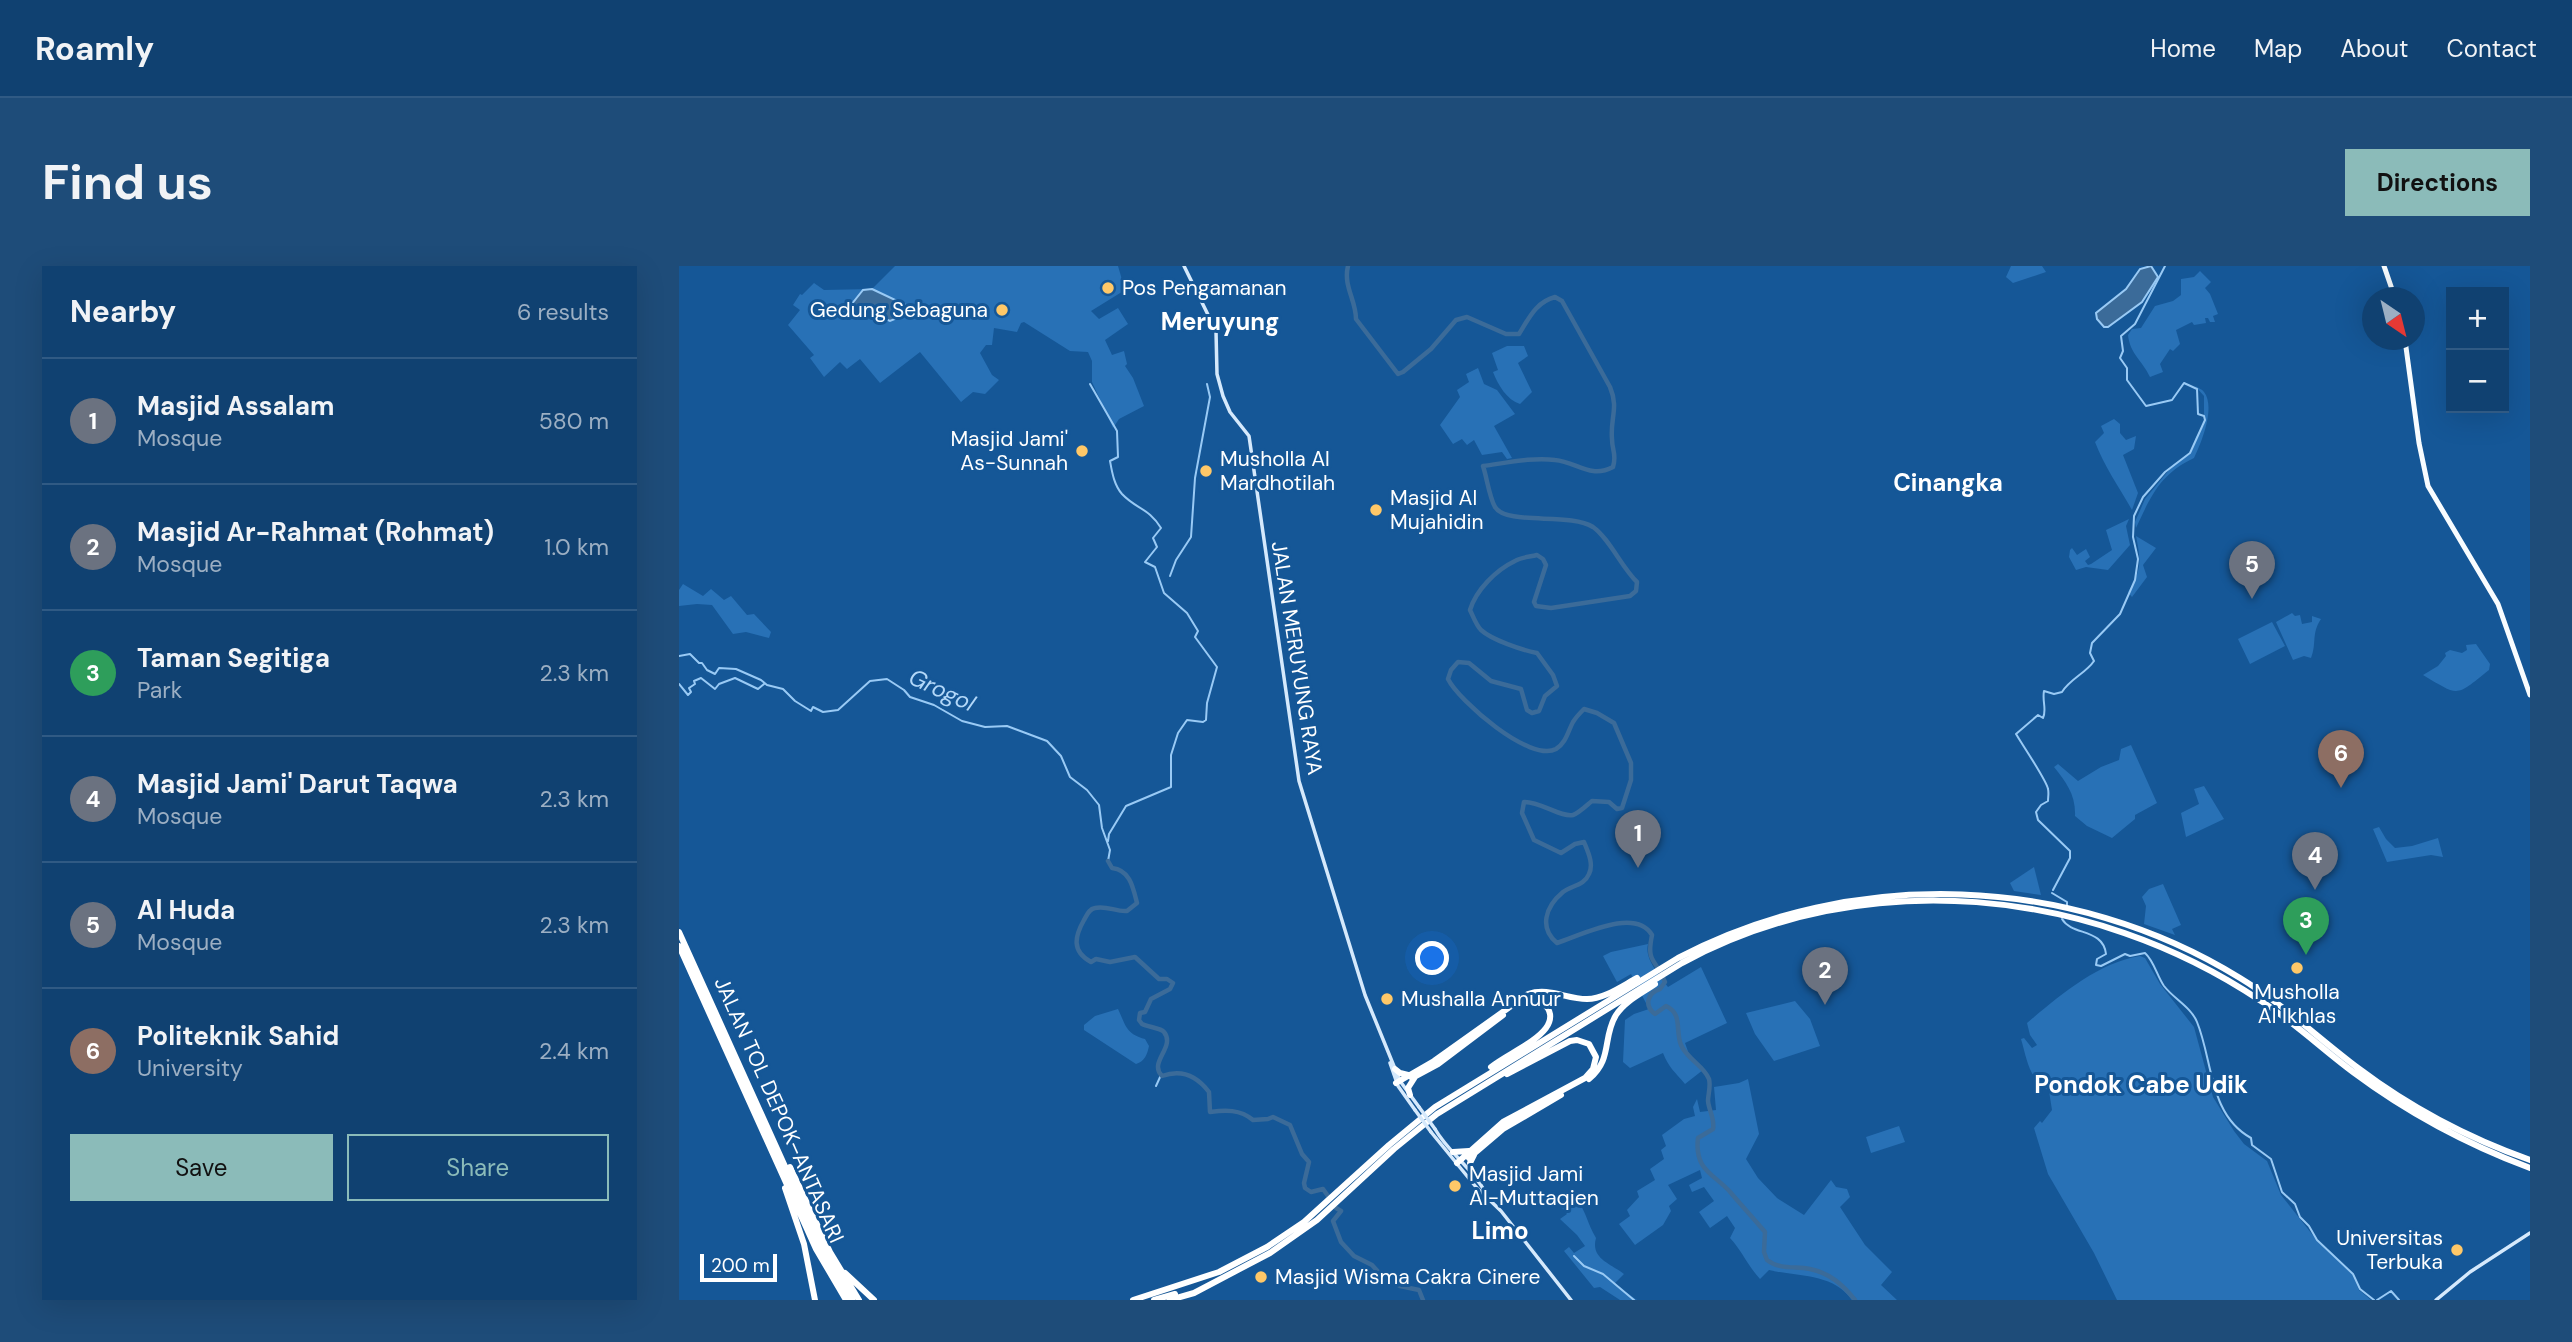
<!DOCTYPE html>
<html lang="en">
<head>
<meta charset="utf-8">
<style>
  body { margin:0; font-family:"DM Sans",sans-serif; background:#1e4c79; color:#f1f3f6 }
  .controls { position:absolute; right:21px; top:21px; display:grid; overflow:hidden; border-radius:0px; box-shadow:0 7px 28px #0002 }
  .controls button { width:63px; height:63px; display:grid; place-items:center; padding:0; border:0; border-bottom:2px solid #305a84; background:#104171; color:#f1f3f6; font:35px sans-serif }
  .compass { position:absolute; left:1683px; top:21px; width:63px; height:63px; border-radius:50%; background:#104171; box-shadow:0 7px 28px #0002; rotate:145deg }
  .scale { position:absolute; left:21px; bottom:18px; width:77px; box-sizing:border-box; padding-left:7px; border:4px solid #fff; border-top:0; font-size:19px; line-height:24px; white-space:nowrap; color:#fff; -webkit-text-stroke:5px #155797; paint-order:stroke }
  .you { position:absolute; left:754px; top:693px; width:24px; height:24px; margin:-18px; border:5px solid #fff; border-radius:50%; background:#1a73e8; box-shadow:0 0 0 10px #1a73e833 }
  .badge { display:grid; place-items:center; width:46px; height:46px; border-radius:50%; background:#8bbbb9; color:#fff; font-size:23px; font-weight:700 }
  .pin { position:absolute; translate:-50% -58px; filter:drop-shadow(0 2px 4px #0008) }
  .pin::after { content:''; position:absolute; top:37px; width:24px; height:21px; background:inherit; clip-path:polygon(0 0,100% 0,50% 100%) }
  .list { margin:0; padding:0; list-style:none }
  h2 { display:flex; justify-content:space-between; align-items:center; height:91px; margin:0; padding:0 28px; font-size:30px }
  h2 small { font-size:23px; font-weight:400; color:#9cafc3 }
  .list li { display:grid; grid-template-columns:46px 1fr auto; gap:21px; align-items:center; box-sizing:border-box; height:126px; padding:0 28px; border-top:2px solid #305a84 }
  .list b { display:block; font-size:26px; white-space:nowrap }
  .list p { margin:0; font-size:23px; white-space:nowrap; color:#9cafc3 }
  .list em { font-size:23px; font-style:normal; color:#9cafc3 }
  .actions { display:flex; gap:14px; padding:21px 28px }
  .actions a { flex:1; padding:16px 0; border:2px solid #8bbbb9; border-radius:0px; text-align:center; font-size:24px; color:#8bbbb9 }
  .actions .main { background:#8bbbb9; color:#111 }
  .map { position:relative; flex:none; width:1851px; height:1034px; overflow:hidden; border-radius:0px }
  header { display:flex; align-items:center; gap:42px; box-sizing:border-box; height:98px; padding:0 35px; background:#104171; border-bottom:2px solid #305a84 }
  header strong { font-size:33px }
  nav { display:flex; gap:38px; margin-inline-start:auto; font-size:24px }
  .intro { display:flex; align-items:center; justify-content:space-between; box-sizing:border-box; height:168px; padding:0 42px }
  h1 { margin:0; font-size:49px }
  .button { padding:18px 32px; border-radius:0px; background:#8bbbb9; color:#111; font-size:24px; font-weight:700 }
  main { display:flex; gap:42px; padding:0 42px }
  aside { flex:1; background:#104171; border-radius:0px; box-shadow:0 7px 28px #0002 }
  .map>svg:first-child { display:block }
</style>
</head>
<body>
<header>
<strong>Roamly</strong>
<nav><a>Home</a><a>Map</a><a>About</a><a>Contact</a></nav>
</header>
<div class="intro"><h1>Find us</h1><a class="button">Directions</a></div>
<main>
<aside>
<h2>Nearby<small>6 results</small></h2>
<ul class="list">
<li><span class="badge" style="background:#6b7280">1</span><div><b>Masjid Assalam</b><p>Mosque</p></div><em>580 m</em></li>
<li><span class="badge" style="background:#6b7280">2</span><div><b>Masjid Ar-Rahmat (Rohmat)</b><p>Mosque</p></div><em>1.0 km</em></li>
<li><span class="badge" style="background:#2e9e5b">3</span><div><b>Taman Segitiga</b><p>Park</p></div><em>2.3 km</em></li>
<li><span class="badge" style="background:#6b7280">4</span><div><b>Masjid Jami' Darut Taqwa</b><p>Mosque</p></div><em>2.3 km</em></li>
<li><span class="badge" style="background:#6b7280">5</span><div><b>Al Huda</b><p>Mosque</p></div><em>2.3 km</em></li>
<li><span class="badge" style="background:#8d6e63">6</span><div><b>Politeknik Sahid</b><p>University</p></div><em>2.4 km</em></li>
</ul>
<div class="actions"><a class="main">Save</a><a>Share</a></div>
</aside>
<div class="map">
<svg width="1851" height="1034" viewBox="0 0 1851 1034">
  <rect width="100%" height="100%" fill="#155797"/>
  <!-- green -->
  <path fill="#2871b6" d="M 216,0 L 439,0 L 446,24 L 412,45 L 420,53 L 439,42 L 449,58 L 426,74 L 433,89 L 445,85 L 448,98 L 446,100 L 454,112 L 465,140 L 440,153 L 434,162 L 413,116 L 413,95 L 409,86 L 391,85 L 345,56 L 342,57 L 338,66 L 315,62 L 313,79 L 307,79 L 301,87 L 313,109 L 320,114 L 306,128 L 294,126 L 282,136 L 241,86 L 201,117 L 181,93 L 168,103 L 161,96 L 145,111 L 131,92 L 135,89 L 109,59 L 121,44 L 114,39 L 121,28 L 123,29 L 135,17 L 145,24 L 193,23 Z
    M 1332,0 L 1363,0 L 1367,6 L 1334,17 L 1327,11 Z
    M 1521,5 L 1532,16 L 1526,22 L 1531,28 L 1539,48 L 1534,50 L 1536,56 L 1531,56 L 1529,52 L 1526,52 L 1527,57 L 1515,59 L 1513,56 L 1497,64 L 1501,78 L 1494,85 L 1491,83 L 1481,98 L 1484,106 L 1471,111 C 1463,94 1451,88 1449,69 L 1453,63 L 1462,62 L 1476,40 L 1494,35 L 1502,29 L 1502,13 L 1515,11 Z
    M 828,80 L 845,80 L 849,90 L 839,97 L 853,126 L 841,138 C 828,134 819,119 814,106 L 819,104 L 813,87 Z
    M 799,102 L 805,118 L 818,124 L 836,148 L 815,160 L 833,192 L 828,193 L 823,186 L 803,189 L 795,174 L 788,179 L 783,173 L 774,178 L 761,159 L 781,131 L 778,124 L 790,116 L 787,108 Z
    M 1516,120 C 1519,122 1523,123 1525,126 C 1537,141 1522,178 1515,192 C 1481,208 1472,230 1457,262 L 1456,256 L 1466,233 L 1495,198 L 1511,188 L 1517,171 L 1525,159 L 1525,130 Z
    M 1435,153 L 1441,158 L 1441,167 L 1447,174 L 1457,170 L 1455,183 L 1444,189 L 1459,227 L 1453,244 C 1440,221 1425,200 1416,176 L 1425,167 L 1422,160 Z
    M 1450,253 L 1447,260 L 1451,279 L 1429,304 L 1407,301 L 1397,304 L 1390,291 L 1391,284 L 1393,282 L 1398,289 L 1407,283 L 1411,291 L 1406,295 L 1409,299 L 1412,298 L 1433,284 L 1427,264 Z
    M 1457,270 L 1477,282 L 1464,299 L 1468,311 L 1453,331 L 1449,326 C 1463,304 1462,295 1457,270 Z
    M 4,318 L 24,330 L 32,323 L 45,334 L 52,330 L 68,349 L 75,348 L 92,366 L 90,372 L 67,366 L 54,368 L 33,339 L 18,338 L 0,340 L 0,324 Z
    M 1613,347 L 1616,350 L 1621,349 L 1623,358 L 1633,356 L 1633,350 L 1642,353 C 1632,368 1638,377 1632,392 L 1625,390 L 1614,394 L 1597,356 Z
    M 1593,356 L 1606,380 L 1571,398 L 1559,373 Z
    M 1797,378 L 1811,398 L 1810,404 C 1776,431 1781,431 1744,409 L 1759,400 L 1767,390 L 1766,387 L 1771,384 L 1783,387 L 1788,384 L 1787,379 Z
    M 1452,479 L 1478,537 L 1456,549 L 1456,553 L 1433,572 L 1408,560 L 1396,550 C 1397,529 1387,516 1375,501 L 1379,498 L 1399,515 L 1422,501 L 1440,494 L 1442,483 Z
    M 1525,520 L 1545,553 L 1507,571 L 1502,547 L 1520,538 L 1515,523 Z
    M 1700,561 L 1707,573 L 1716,582 L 1733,580 L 1759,572 L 1764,591 L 1752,589 L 1708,596 L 1694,563 Z
    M 1355,601 L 1362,629 L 1335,625 L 1331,617 Z
    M 1484,618 L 1502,659 L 1493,663 L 1496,669 L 1465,658 L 1467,640 L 1463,631 L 1470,623 Z
    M 969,678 C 965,693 981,709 989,721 L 1022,701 L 1048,757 L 1006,777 L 1011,791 L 1024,804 L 1006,818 C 996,806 990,802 984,787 L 951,802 L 944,796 L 946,754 L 955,748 L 970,743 L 952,708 L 938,716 L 924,690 L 932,686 Z
    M 1461,690 L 1466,692 L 1481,718 L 1515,761 L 1534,831 L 1555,865 L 1565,878 L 1588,895 L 1602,929 L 1640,977 L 1673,1008 L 1680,1024 L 1692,1034 L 1438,1034 L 1415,987 L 1369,908 L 1355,862 L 1361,855 L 1363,857 L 1373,844 L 1370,825 C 1349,810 1349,797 1342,773 L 1345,772 L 1353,782 L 1358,779 L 1351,769 L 1348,757 C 1380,730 1418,697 1461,690 Z
    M 1116,735 L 1131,753 L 1141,780 L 1095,795 L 1076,768 L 1067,747 Z
    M 439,743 C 447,760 447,768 466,773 L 470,780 C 468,789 466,795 457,798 L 405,764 L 405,759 L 416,750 Z
    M 1069,813 L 1080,868 L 1067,893 L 1079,912 L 1098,932 L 1125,949 L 1152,914 L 1157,921 L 1168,923 L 1171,931 L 1161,941 L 1186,979 L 1213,1006 L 1202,1019 L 1218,1034 L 1173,1034 C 1154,1007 1119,1011 1090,1004 L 1081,1013 C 1069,1000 1063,985 1051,972 L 1056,962 L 1048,950 L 1031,962 L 1020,946 L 1035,935 L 1025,921 L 1013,926 L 1010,919 L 1023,912 L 1021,904 L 989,919 L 998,933 L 990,940 L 992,945 L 984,959 L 956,979 L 940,958 L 951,950 L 948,944 L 960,931 L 958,925 L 976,914 L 971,903 L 985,893 L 982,884 L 987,880 L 983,869 L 1005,853 L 1016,850 L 1014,841 L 1018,833 L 1021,846 L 1037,844 L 1035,821 L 1060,817 Z
    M 1220,860 L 1226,876 L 1192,887 L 1187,871 Z
    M 897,932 C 908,947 908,957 917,972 C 911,993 933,998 945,1008 L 935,1018 L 958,1034 L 941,1034 L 921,1021 L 915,1022 L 885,985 L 890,981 L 895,987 L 906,980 L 898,969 L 881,953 L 888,948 L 881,939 L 886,937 L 890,942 L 894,940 L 891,935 Z"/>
  <!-- water -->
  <path fill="#3b6b99" stroke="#99caf5" stroke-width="2" d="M 1472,0 L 1479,11 L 1463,36 L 1429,61 L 1425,61 L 1418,53 L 1417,47 L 1447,23 L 1461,3 Z
    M 193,23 L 229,40 L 216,53 L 211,55 L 172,39 L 184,24 Z"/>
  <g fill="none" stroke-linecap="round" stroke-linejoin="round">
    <!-- stream -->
    <path stroke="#99caf5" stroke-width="2" d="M 411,118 L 438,165 L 439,191 L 431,195 C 433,206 435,219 443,228 C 457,243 470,242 482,262 L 474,272 L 478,281 L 466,296 L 476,301 L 485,327 L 508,347 L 519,365 L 516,371 L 538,401 L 528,437 L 527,454 L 524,456 L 508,454 L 499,467 L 492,489 L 492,521 L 447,540 L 430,568 L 429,575
      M 491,310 L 497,294 L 512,271 L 516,212 L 531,131 L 528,118
      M 0,390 L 11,388 L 20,397 L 23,397 L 28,404 L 36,408 L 40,402 L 57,403 L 82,414 L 88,419 L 104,423 L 116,435 L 132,445 L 134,441 L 144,446 L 159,444 L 191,415 L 208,413 L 225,424 L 231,431 L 255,439 L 283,455 L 306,461 L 328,460 L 368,475 L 382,490 L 391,511 L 408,524 L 420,539 L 423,562 L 431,584 L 429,595
      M 0,418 L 9,429 L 12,426 L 10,422 L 16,418 L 15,415 L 22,412 L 36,423 L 40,418 L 56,412 L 79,423 L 85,418
      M 1374,624 L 1391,592 L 1391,585 L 1359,554 L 1357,546 L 1362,539 L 1369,535 C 1369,531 1370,527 1369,523 C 1368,515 1341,475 1337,468 L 1359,449 L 1364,452 C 1368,444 1363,435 1365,425 L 1375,428 L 1383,426 C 1391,413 1407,407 1415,395 L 1411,387 L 1413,377 L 1441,348 L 1456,314 L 1459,293 L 1454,271 L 1455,250 L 1464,231 L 1486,206 L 1511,187 L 1526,154 L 1525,150 L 1519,148 L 1518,123 L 1505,117 L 1493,134 L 1467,140 L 1448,114 L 1448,102 L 1441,92 L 1444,85 L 1442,70 L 1456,58 L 1486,0
      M 1373,627 L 1388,636 L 1388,641
      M 1383,653 C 1393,670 1424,662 1427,688 L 1418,693 L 1417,699 L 1422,700 L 1446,688 L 1451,690 L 1466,687 C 1475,695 1478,710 1485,720 C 1495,733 1512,741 1518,756 C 1534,795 1530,849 1572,872 L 1573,879 L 1592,893 L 1603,926 L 1616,938 L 1621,951 L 1630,960 L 1638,974 L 1674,1008 L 1681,1023 L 1695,1034
      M 477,820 L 482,809
      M 895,990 L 905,1000 L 924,1008 L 955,1034
      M 1698,1034 L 1712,1025 L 1720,1034"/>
    <!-- river -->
    <path stroke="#3b6b99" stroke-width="4.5" d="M 669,0 C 664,20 677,34 677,53 L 719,108 L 724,106 L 752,83 L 777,54 L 788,51 L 827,68 L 840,68 C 850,52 857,36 876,31 L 883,35 L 931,121 C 940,142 931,152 933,173 C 933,185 938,188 934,201 C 911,213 898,196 876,194 C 853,191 827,197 804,200 C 808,212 810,230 816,241 C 828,260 891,246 914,261 C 930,272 943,302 958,316 L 957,325 L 951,330 L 872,342 L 857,340 L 855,336 L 867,299 L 864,293 L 858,289 C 851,291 842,291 836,295 C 817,304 797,324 791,344 C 794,350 797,359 802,364 C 813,374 843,384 858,387 L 874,409 L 878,420 L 866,430 L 860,445 L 853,447 L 848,444 L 842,423 L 812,415 L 790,397 L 779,396 L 772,404 L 769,413 C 780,435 851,497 877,483 C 887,477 889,465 894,456 C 897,451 901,447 905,443 L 918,447 L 935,457 L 952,497 L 952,514 L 943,542 L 938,543 L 930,536 L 913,535 C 908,539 900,547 894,549 C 883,552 860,535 845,536 L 843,547 L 855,574 L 882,587 L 896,578 L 905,576 C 909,586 915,598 910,608 C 905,620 893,619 884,626 C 866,641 860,662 878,677 C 903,669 956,641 973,669 C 967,698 977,692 986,716 L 981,723 C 968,727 965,740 976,748 L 987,740 C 1004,748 996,764 1002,779 C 1008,793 1025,800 1030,813 C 1032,821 1029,828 1029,835 C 1030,845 1036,853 1034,863 L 1019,872 C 1015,905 1036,908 1052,927 C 1063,940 1075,953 1086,966 L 1085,986 L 1088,994 C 1101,1004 1116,1000 1131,1003 C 1151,1007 1164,1019 1176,1034
      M 429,595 L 433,602 C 451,604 454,621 458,637 L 448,645 C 437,646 427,639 416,642 C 410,643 408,649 405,654 C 396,670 392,685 412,696 L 417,693 L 431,696 L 456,691 L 480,713 L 488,713 L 494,717 L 491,723 L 472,733 L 466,746 L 461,747 L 460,754 L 463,758 C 469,761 482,762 485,766 C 497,781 469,796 483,810 C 502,803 518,810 530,826 L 531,846 C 546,844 561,843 574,854 L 589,853 L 594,851 L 611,859 L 623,888 L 630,896 L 625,917 L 626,922 L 632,926 L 644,923 L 649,930
      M 657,942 L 662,945 L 654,955 L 662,976 L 675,990 L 693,999 L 703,1010 L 721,1020 L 740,1024 L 744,1034"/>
    <!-- secondary -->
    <path stroke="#d5e9fc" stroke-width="3.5" d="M 505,0 L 537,65 L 538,108 L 544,130 L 551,146 L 570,170 L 620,515 L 686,729 L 721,815 L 740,841
      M 711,797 L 719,820 L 736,844
      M 756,863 C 769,886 792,901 805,924
      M 752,866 L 797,921 L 822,945 L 892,1034
      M 1757,1034 L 1791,1006 L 1851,967"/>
    <!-- trunk -->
    <path stroke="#f8fcff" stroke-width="5" d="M 1705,0 L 1716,32
      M 1726,74 L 1740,177 L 1749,220 L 1819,338 L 1851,429"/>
    <!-- motorway -->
    <path stroke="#fff" stroke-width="6" d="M 0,666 L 142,980 L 173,1034
      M 0,680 L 137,983 L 167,1034
      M 812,801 C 827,789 856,777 867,762 C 881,742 857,727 838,738
      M 716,803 L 721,807 L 729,809
      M 733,812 L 759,798 L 824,749
      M 910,813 C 934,793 923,772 937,749 C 946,735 963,727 976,718
      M 717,817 L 755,795 L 849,728 C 870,721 887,733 908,733 C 925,733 943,720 958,712
      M 731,829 L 729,822 L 736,811
      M 774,886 L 790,885
      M 790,892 L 824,863 L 882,829
      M 778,897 L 824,856 L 906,812 L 914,803 L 917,791 L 910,778 L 898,774 L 891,775 L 828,808
      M 111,901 L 151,986 L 180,1034
      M 794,907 L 791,897 L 795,889
      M 106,922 L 125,978 L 136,1034
      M 166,1007 L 195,1034
      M 454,1034 L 540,1006 L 588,981 L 625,956 L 710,879 L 756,841 L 999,692 C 1174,600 1393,608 1561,712 C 1604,738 1639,772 1679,802 C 1732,842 1789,872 1851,894
      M 475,1034 L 496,1028
      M 491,1034 L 515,1027 L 591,987 L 638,954 L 715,883 L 758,848 L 1003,697 C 1186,598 1412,621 1582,735 C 1615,756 1643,783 1674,806 C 1729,847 1787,878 1851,902"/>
    <!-- secondary-bridge -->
    <path stroke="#d5e9fc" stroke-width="3.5" d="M 740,841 L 756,863
      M 736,844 L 752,866"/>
  </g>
  <!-- markers -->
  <g fill="#ffc868" stroke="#155797" stroke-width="2.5">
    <circle cx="429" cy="22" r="7"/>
    <circle cx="323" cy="44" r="7"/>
    <circle cx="403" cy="185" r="7"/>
    <circle cx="527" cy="205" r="7"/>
    <circle cx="697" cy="244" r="7"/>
    <circle cx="1618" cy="702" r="7"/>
    <circle cx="708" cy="733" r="7"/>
    <circle cx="776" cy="920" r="7"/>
    <circle cx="1778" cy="984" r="7"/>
    <circle cx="582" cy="1011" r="7"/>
  </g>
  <g text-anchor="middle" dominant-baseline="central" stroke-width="6" stroke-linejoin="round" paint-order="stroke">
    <!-- poi labels -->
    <g font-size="21" fill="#fff" stroke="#155797" text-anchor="start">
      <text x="443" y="22">Pos Pengamanan</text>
      <text x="309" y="44" text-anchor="end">Gedung Sebaguna</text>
      <text x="389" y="173" text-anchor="end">Masjid Jami'<tspan x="389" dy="24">As-Sunnah</tspan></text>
      <text x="541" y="193">Musholla Al<tspan x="541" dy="24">Mardhotilah</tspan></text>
      <text x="711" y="232">Masjid Al<tspan x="711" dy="24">Mujahidin</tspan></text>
      <text x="1618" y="726" text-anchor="middle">Musholla<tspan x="1618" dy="24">Al Ikhlas</tspan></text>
      <text x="722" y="733">Mushalla Annuur</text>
      <text x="790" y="908">Masjid Jami<tspan x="790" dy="24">Al-Muttaqien</tspan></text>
      <text x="1764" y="972" text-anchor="end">Universitas<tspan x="1764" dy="24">Terbuka</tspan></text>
      <text x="596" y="1011">Masjid Wisma Cakra Cinere</text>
    </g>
    <!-- street labels -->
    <g font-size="21" fill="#fff" stroke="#155797">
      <text transform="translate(618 392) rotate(81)">JALAN MERUYUNG RAYA</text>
      <text transform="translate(100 844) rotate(66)">JALAN TOL DEPOK–ANTASARI</text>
    </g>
    <!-- water labels -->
    <g font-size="23" font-style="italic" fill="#b3d8f9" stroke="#155797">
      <text transform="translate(263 424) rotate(25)">Grogol</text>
    </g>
    <!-- quarter labels -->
    <g font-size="24" font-weight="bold" fill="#fff" stroke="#155797">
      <text x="541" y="55">Meruyung</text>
      <text x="1269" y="216">Cinangka</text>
      <text x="1462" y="818">Pondok Cabe Udik</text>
      <text x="821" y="964">Limo</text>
    </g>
  </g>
</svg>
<div class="controls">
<button>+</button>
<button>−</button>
</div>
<svg class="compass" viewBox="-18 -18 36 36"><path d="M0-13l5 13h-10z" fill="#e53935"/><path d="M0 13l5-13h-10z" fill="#9cafc3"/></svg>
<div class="scale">200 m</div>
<div class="you"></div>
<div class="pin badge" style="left:959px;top:602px;background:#6b7280">1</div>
<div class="pin badge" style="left:1146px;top:739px;background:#6b7280">2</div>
<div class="pin badge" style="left:1627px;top:689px;background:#2e9e5b">3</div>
<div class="pin badge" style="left:1636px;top:624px;background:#6b7280">4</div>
<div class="pin badge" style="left:1573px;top:333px;background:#6b7280">5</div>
<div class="pin badge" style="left:1662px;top:522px;background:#8d6e63">6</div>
</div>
</main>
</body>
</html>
